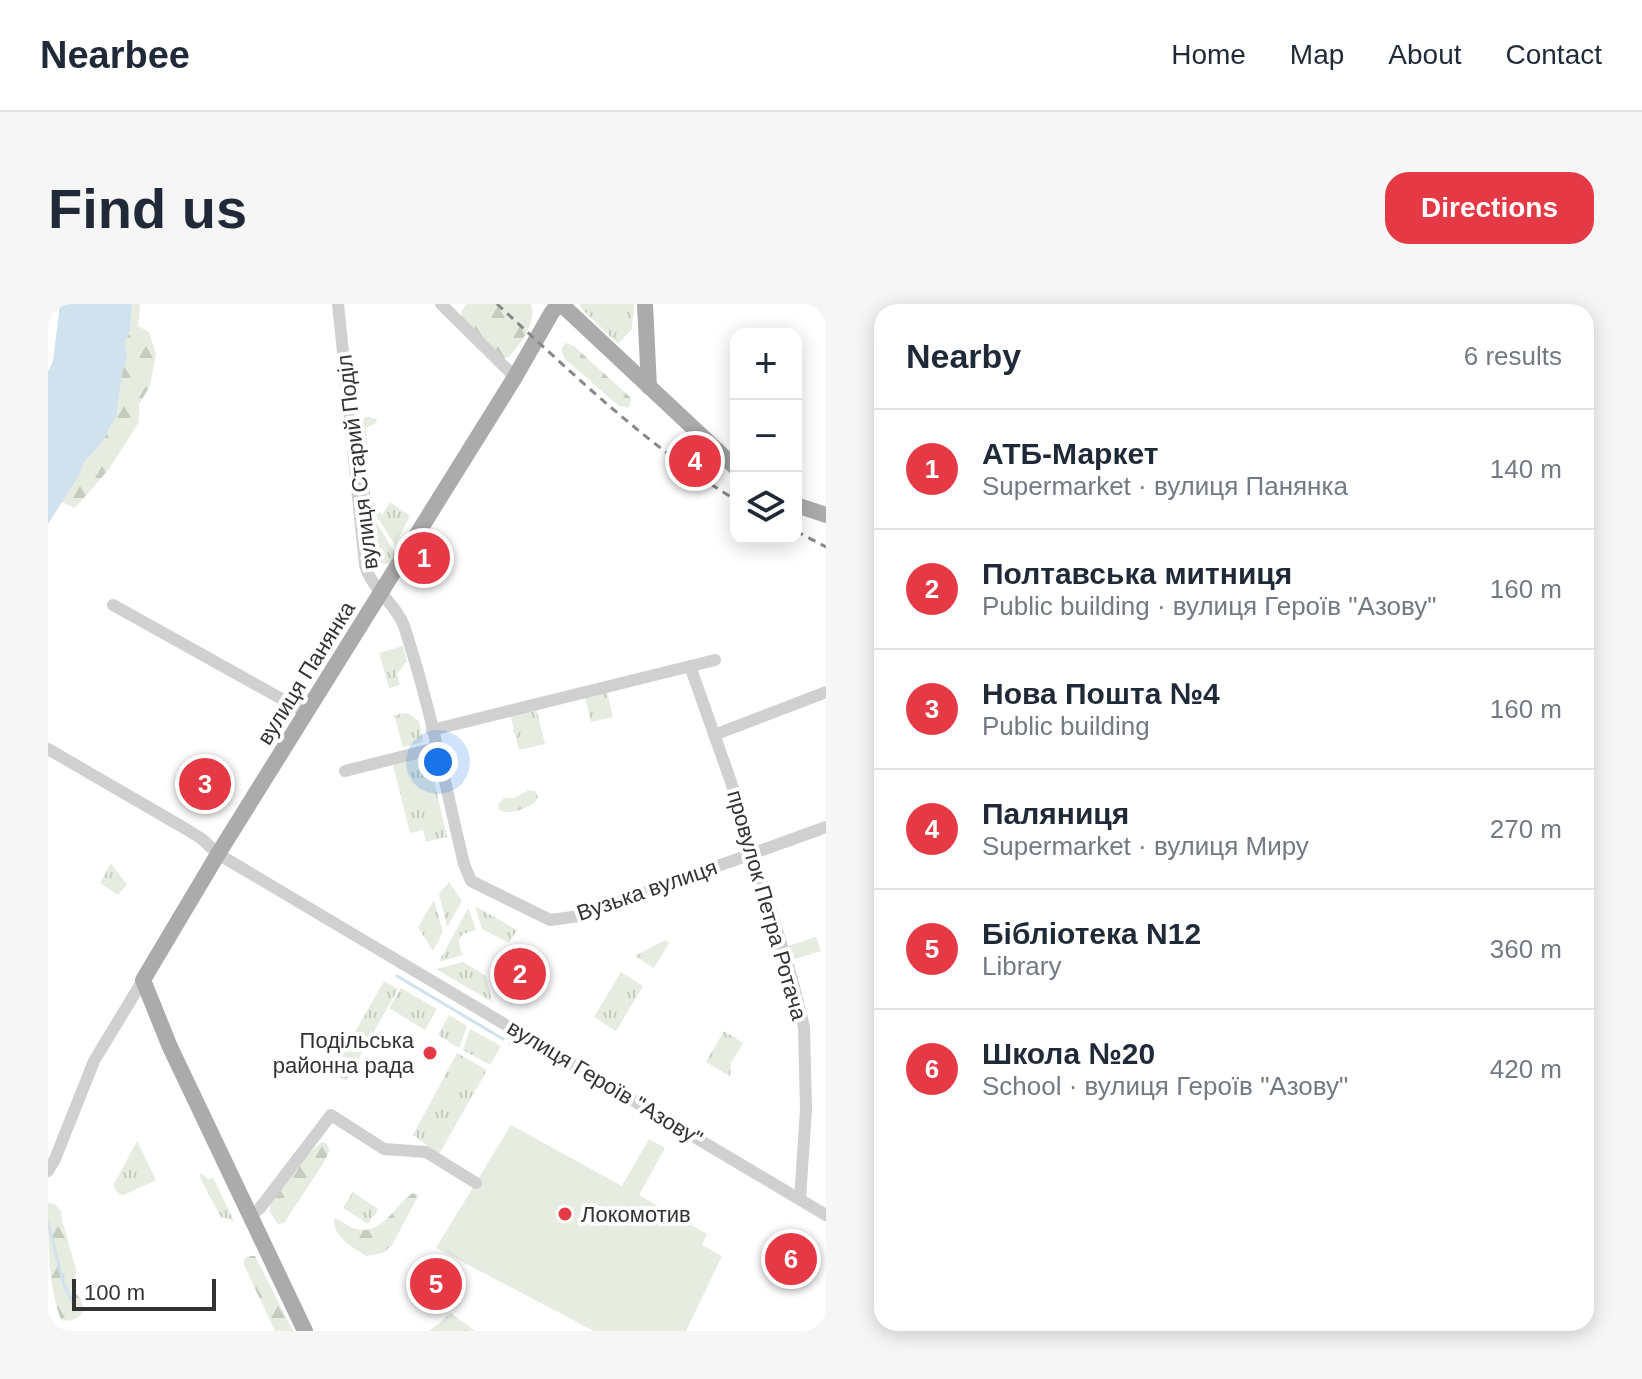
<!DOCTYPE html>
<html lang="en">
<head>
<meta charset="utf-8">
<style>
  body { margin:0; font-family:Helvetica,sans-serif; background:#f6f6f7; color:#1f2937 }
  .controls { position:absolute; right:24px; top:24px; display:grid; overflow:hidden; border-radius:16px; box-shadow:0 4px 20px #0003 }
  .controls button { width:72px; height:72px; display:grid; place-items:center; padding:0; border:0; border-bottom:2px solid #e0e1e3; background:#fff; color:#1f2937; font:40px sans-serif }
  .scale { position:absolute; left:24px; bottom:20px; width:144px; box-sizing:border-box; padding-left:8px; border:4px solid #333; border-top:0; font-size:22px; line-height:28px; white-space:nowrap; color:#333; -webkit-text-stroke:6px #fff; paint-order:stroke }
  .you { position:absolute; left:390px; top:458px; width:28px; height:28px; margin:-20px; border:6px solid #fff; border-radius:50%; background:#1a73e8; box-shadow:0 0 0 12px #1a73e833 }
  .badge { display:grid; place-items:center; width:52px; height:52px; border-radius:50%; background:#e63946; color:#fff; font-size:26px; font-weight:700 }
  .pin { position:absolute; translate:-50% -50%; border:4px solid #fff; box-shadow:0 2px 8px #0006 }
  .list { margin:0; padding:0; list-style:none }
  h2 { display:flex; justify-content:space-between; align-items:center; height:104px; margin:0; padding:0 32px; font-size:34px }
  h2 small { font-size:26px; font-weight:400; color:#747a83 }
  .list li { display:grid; grid-template-columns:52px 1fr auto; gap:24px; align-items:center; box-sizing:border-box; height:120px; padding:0 32px; border-top:2px solid #e0e1e3 }
  .list b { display:block; font-size:30px; white-space:nowrap }
  .list p { margin:0; font-size:26px; white-space:nowrap; color:#747a83 }
  .list em { font-size:26px; font-style:normal; color:#747a83 }
  .icon { flex:none; width:44px; height:44px; fill:none; stroke:currentColor; stroke-width:2; stroke-linecap:round; stroke-linejoin:round }
  .map { position:relative; flex:none; width:778px; height:1027px; overflow:hidden; border-radius:24px }
  header { display:flex; align-items:center; gap:48px; box-sizing:border-box; height:112px; padding:0 40px; background:#fff; border-bottom:2px solid #e0e1e3 }
  header strong { font-size:38px }
  nav { display:flex; gap:44px; margin-inline-start:auto; font-size:28px }
  .intro { display:flex; align-items:center; justify-content:space-between; box-sizing:border-box; height:192px; padding:0 48px }
  h1 { margin:0; font-size:56px }
  .button { padding:20px 36px; border-radius:24px; background:#e63946; color:#fff; font-size:28px; font-weight:700 }
  main { display:flex; gap:48px; padding:0 48px }
  aside { flex:1; background:#fff; border-radius:24px; box-shadow:0 4px 20px #0003 }
  .map>svg:first-child { display:block }
</style>
</head>
<body>
<header>
<strong>Nearbee</strong>
<nav><a>Home</a><a>Map</a><a>About</a><a>Contact</a></nav>
</header>
<div class="intro"><h1>Find us</h1><a class="button">Directions</a></div>
<main>
<div class="map">
<svg width="778" height="1027" viewBox="0 0 778 1027">
  <defs>
    <pattern id="grass-tufts" width="24" height="20" patternUnits="userSpaceOnUse" patternTransform="scale(2)"><rect width="24" height="20" fill="#e6ecdf"/><path d="M3 7l-1-3M5 7V3M7 7l1-3M15 17l-1-3M17 17v-4M19 17l1-3" fill="none" stroke="#c6cbc0"/></pattern>
    <pattern id="forest-firs" width="22" height="20" patternUnits="userSpaceOnUse" patternTransform="scale(2)"><rect width="22" height="20" fill="#e6ecdf"/><path d="M5 1l3.5 6h-7zM16 11l3.5 6h-7z" fill="#c6cbc0"/></pattern>
  </defs>
  <rect width="100%" height="100%" fill="#fff"/>
  <!-- grass -->
  <path fill="url(#grass-tufts)" d="M 532,0 L 586,0 L 584,25 L 570,40 L 533,4 Z
    M 319,113 L 329,115 L 327,120 L 318,124 L 322,192 L 334,211 L 342,198 L 362,212 L 347,241 L 314,189 L 308,119 Z
    M 316,198 L 348,251 L 342,260 L 331,259 L 323,252 Z
    M 355,342 L 359,357 L 349,370 L 352,381 L 341,384 L 331,349 Z
    M 559,387 L 565,413 L 543,418 L 537,393 Z
    M 488,404 L 497,440 L 471,446 L 462,410 Z
    M 360,409 L 371,417 L 375,438 L 355,443 L 346,411 Z
    M 380,449 L 399,533 L 378,538 L 375,526 L 362,529 L 344,457 Z
    M 63,559 L 79,581 L 70,591 L 52,579 Z
    M 401,578 L 414,597 L 399,623 L 391,590 Z
    M 386,596 L 395,628 L 385,647 L 370,623 Z
    M 427,602 L 469,626 L 461,639 L 434,625 Z
    M 420,604 L 428,626 C 411,630 407,634 415,651 L 391,658 Z
    M 768,633 L 773,647 L 744,656 L 740,642 Z
    M 617,636 L 621,639 L 606,664 L 587,652 Z
    M 415,658 L 438,672 L 444,698 L 388,665 Z
    M 573,668 L 595,682 L 568,727 L 546,713 Z
    M 336,677 L 350,685 L 298,777 L 284,769 Z
    M 353,684 L 389,705 L 377,726 L 341,704 Z
    M 401,711 L 419,722 L 411,744 L 390,731 Z
    M 422,725 L 453,742 L 442,761 L 415,746 Z
    M 676,727 L 695,739 L 683,759 L 682,772 L 658,758 Z
    M 409,749 L 439,766 L 391,850 L 365,831 Z
    M 89,837 L 108,876 L 76,891 L 71,890 L 67,885 L 66,880 Z
    M 153,869 L 160,875 L 165,874 L 186,917 L 173,913 L 151,872 Z
    M 305,888 L 330,905 L 320,920 L 295,904 Z
    M 403,1009 L 427,1027 L 381,1027 Z"/>
  <!-- forest -->
  <path fill="url(#forest-firs)" d="M 84,0 L 92,0 L 90,22 L 101,28 L 108,50 L 102,82 L 91,100 L 91,118 L 61,165 L 27,204 L 14,198 L 31,172 L 37,157 L 52,141 L 69,111 L 74,68 L 79,54 L 77,38 L 82,27 Z
    M 418,0 L 483,0 C 489,19 473,39 461,53 L 456,54 L 452,52 L 414,13 L 413,8 Z
    M 517,39 L 526,42 L 583,94 L 581,104 L 571,102 L 517,55 L 513,46 Z
    M 481,486 L 487,487 L 490,492 L 487,499 C 476,504 461,513 450,505 L 451,499 L 456,494 L 466,494 Z
    M 274,838 L 278,839 L 282,846 L 273,863 L 236,919 L 230,920 L 222,908 L 222,900 L 258,852 Z
    M 365,889 L 370,891 L 368,896 L 344,941 L 335,949 L 318,952 C 303,942 285,934 286,914 C 294,916 300,923 308,925 C 335,932 348,899 365,889 Z
    M 0,899 L 7,900 L 13,907 L 14,916 L 28,965 L 27,977 L 23,985 C 26,989 31,991 33,996 C 41,1011 25,1019 13,1016 C 0,980 0,938 0,899 Z
    M 200,952 L 207,952 L 245,1027 L 227,1027 L 196,961 L 196,955 Z"/>
  <!-- garden -->
  <path fill="#e6ecdf" d="M 463,821 L 574,882 L 601,835 L 617,844 L 591,891 L 659,930 L 654,941 L 674,952 L 638,1027 L 546,1027 L 388,944 Z"/>
  <!-- water -->
  <path fill="#cfe2ee" d="M 12,0 L 84,0 L 82,27 L 77,38 L 79,54 L 74,69 L 69,111 L 52,141 L 37,157 L 31,172 L 0,220 L 0,68 L 5,57 Z"/>
  <g fill="none" stroke-linecap="round" stroke-linejoin="round">
    <!-- stream -->
    <path stroke="#cfe2ee" stroke-width="3" d="M 349,672 L 455,735
      M 462,739 L 466,741
      M 0,919 L 16,981 L 26,1001"/>
    <!-- minor -->
    <path stroke="#d0d0d0" stroke-width="12" d="M 290,0 L 317,261 C 324,286 349,301 356,322 C 382,400 397,481 416,560 L 423,577 L 494,612 L 502,616 L 532,612 L 778,523
      M 393,0 L 467,73
      M 65,301 L 259,409
      M 642,362 L 683,478 L 744,675 L 756,723 L 758,805 L 752,895
      M 384,426 L 667,356
      M 666,431 L 778,388
      M 0,445 L 138,525 L 154,535 L 170,550 L 778,911
      M 297,467 L 388,444
      M 0,867 L 7,855 L 46,757 L 95,676
      M 203,912 L 212,904 L 283,811 L 336,845 L 378,848 L 428,879"/>
    <!-- major -->
    <path stroke="#ababab" stroke-width="16" d="M 513,0 L 688,164
      M 597,0 L 601,83
      M 748,201 L 778,211
      M 257,1027 L 122,743 L 95,676 L 170,550 L 467,73 L 504,8 L 511,0"/>
    <!-- rail -->
    <path stroke="#888" stroke-width="3" stroke-dasharray="8 6" stroke-linecap="butt" d="M 449,0 C 524,69 600,143 688,196
      M 748,227 L 778,243"/>
  </g>
  <!-- markers -->
  <g fill="#e63946" stroke="#fff" stroke-width="3">
    <circle cx="382" cy="749" r="8"/>
    <circle cx="517" cy="910" r="8"/>
  </g>
  <g text-anchor="middle" dominant-baseline="central" stroke-width="8" stroke-linejoin="round" paint-order="stroke">
    <!-- street labels -->
    <g font-size="22" fill="#333" stroke="#fff">
      <text transform="translate(309 158) rotate(-97)">вулиця Старий Поділ</text>
      <text transform="translate(258 369) rotate(-58)">вулиця Панянка</text>
      <text transform="translate(599 586) rotate(-19)">Вузька вулиця</text>
      <text transform="translate(719 601) rotate(74)">провулок Петра Ротача</text>
      <text transform="translate(557 779) rotate(31)">вулиця Героїв "Азову"</text>
    </g>
    <!-- poi labels -->
    <g font-size="22" fill="#333" stroke="#fff" text-anchor="end">
      <text x="366" y="736">Подільська<tspan x="366" dy="25">районна рада</tspan></text>
      <text x="533" y="910" text-anchor="start">Локомотив</text>
    </g>
  </g>
</svg>
<div class="controls">
<button>+</button>
<button>−</button>
<button><svg class="icon" aria-label="layers" viewBox="0 0 24 24"><path d="M12 4l9 5-9 5-9-5zM3 14l9 5 9-5"/></svg></button>
</div>
<div class="scale">100 m</div>
<div class="you"></div>
<div class="pin badge" style="left:376px;top:254px">1</div>
<div class="pin badge" style="left:472px;top:670px">2</div>
<div class="pin badge" style="left:157px;top:480px">3</div>
<div class="pin badge" style="left:647px;top:157px">4</div>
<div class="pin badge" style="left:388px;top:980px">5</div>
<div class="pin badge" style="left:743px;top:955px">6</div>
</div>
<aside>
<h2>Nearby<small>6 results</small></h2>
<ul class="list">
<li><span class="badge">1</span><div><b>АТБ-Маркет</b><p>Supermarket · вулиця Панянка</p></div><em>140 m</em></li>
<li><span class="badge">2</span><div><b>Полтавська митниця</b><p>Public building · вулиця Героїв &quot;Азову&quot;</p></div><em>160 m</em></li>
<li><span class="badge">3</span><div><b>Нова Пошта №4</b><p>Public building</p></div><em>160 m</em></li>
<li><span class="badge">4</span><div><b>Паляниця</b><p>Supermarket · вулиця Миру</p></div><em>270 m</em></li>
<li><span class="badge">5</span><div><b>Бібліотека N12</b><p>Library</p></div><em>360 m</em></li>
<li><span class="badge">6</span><div><b>Школа №20</b><p>School · вулиця Героїв &quot;Азову&quot;</p></div><em>420 m</em></li>
</ul>
</aside>
</main>
</body>
</html>
